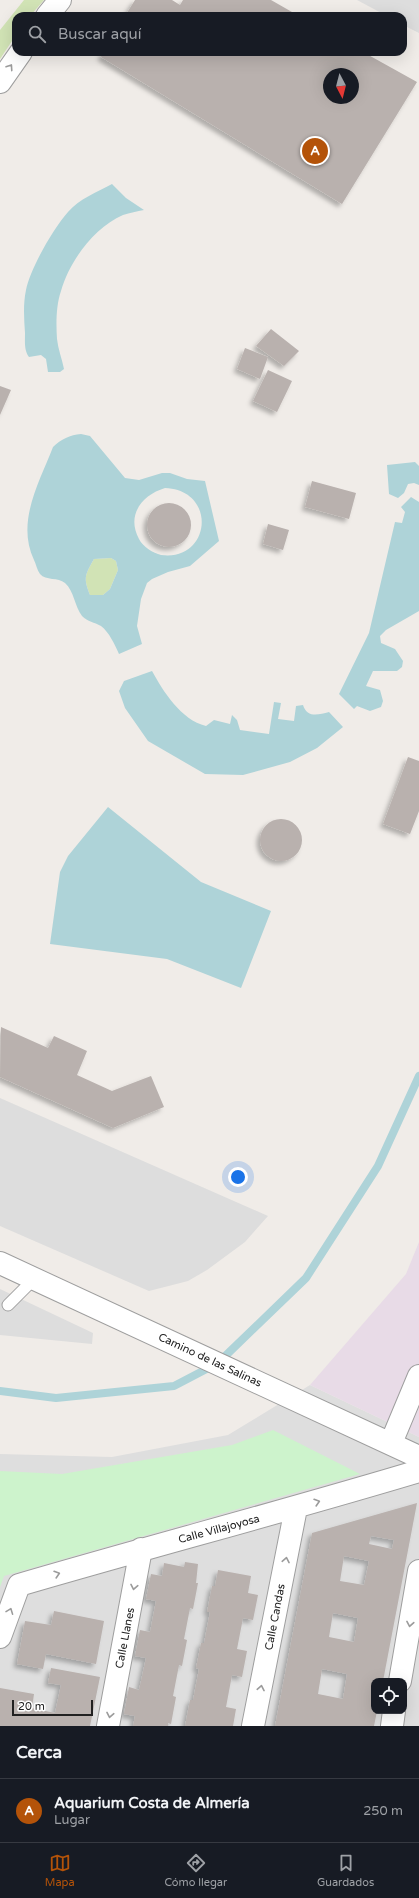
<!DOCTYPE html>
<html lang="es">
<head>
<meta charset="utf-8">
<style>
  body { margin:0; font-family:"Varela Round",sans-serif; background:#20242c; color:#f1f3f6 }
  .controls { position:absolute; right:12px; bottom:12px; display:grid; overflow:hidden; border-radius:8px; box-shadow:0 4px 16px #0002 }
  .controls button { width:36px; height:36px; display:grid; place-items:center; padding:0; border:0; border-bottom:1px solid #363941; background:#171b24; color:#f1f3f6; font:20px sans-serif }
  .compass { position:absolute; left:323px; top:68px; width:36px; height:36px; border-radius:50%; background:#171b24; box-shadow:0 4px 16px #0002; rotate:173deg }
  .scale { position:absolute; left:12px; bottom:10px; width:81px; box-sizing:border-box; padding-left:4px; border:2px solid #212121; border-top:0; font-size:11px; line-height:14px; white-space:nowrap; color:#212121; -webkit-text-stroke:3px #fff; paint-order:stroke }
  .you { position:absolute; left:238px; top:1177px; width:14px; height:14px; margin:-10px; border:3px solid #fff; border-radius:50%; background:#1a73e8; box-shadow:0 0 0 6px #1a73e833 }
  .badge { display:grid; place-items:center; width:26px; height:26px; border-radius:50%; background:#b45309; color:#fff; font-size:13px; font-weight:700 }
  .pin { position:absolute; translate:-50% -50%; border:2px solid #fff; box-shadow:0 1px 4px #0006 }
  .list { margin:0; padding:0; list-style:none }
  h2 { display:flex; justify-content:space-between; align-items:center; height:52px; margin:0; padding:0 16px; font-size:17px }
  h2 small { font-size:13px; font-weight:400; color:#9ea1a6 }
  .list li { display:grid; grid-template-columns:26px 1fr auto; gap:12px; align-items:center; box-sizing:border-box; height:64px; padding:0 16px; border-top:1px solid #363941 }
  .list b { display:block; font-size:15px; white-space:nowrap }
  .list p { margin:0; font-size:13px; white-space:nowrap; color:#9ea1a6 }
  .list em { font-size:13px; font-style:normal; color:#9ea1a6 }
  .icon { flex:none; width:22px; height:22px; fill:none; stroke:currentColor; stroke-width:2; stroke-linecap:round; stroke-linejoin:round }
  .map { position:relative; flex:none; width:419px; height:1726px; overflow:hidden }
  .search { position:absolute; background:#171b24; box-shadow:0 4px 16px #0002; left:12px; right:12px; top:12px; height:44px; display:flex; align-items:center; gap:10px; box-sizing:border-box; padding:0 14px; border-radius:12px; color:#9ea1a6; font-size:15px }
  .sheet { height:116px; background:#171b24 }
  nav { display:flex; justify-content:space-around; align-items:center; box-sizing:border-box; height:56px; border-top:1px solid #363941; background:#171b24; font-size:11px; color:#9ea1a6 }
  nav a { display:grid; justify-items:center; gap:2px }
  nav .on { color:#b45309 }
  .map>svg:first-child { display:block }
</style>
</head>
<body>
<div class="map">
<svg width="419" height="1726" viewBox="0 0 419 1726">
  <defs>
    <filter id="shadow"><feDropShadow dx="-3.5" dy="3.5" stdDeviation="2" flood-color="#0004"/></filter>
  </defs>
  <rect width="100%" height="100%" fill="#f0ece8"/>
  <!-- residential -->
  <path fill="#dedede" fill-rule="evenodd" d="M 310,1385 L 419,1437 L 419,1726 L 0,1726 L 0,1454 L 112,1457 L 228,1435 ZM 374,1681 L 404,1681 L 404,1711 L 374,1711 Z"/>
  <!-- industrial -->
  <path fill="#e8dbe7" d="M 419,1242 L 419,1437 L 310,1385 L 406,1274 Z"/>
  <!-- grass -->
  <path fill="#d1e3b5" d="M 24,0 L 44,0 L 30,16 L 16,16 L 16,35 L 0,59 L 0,30 Z
    M 111,558 L 116,561 L 118,570 L 110,589 L 103,595 L 90,595 C 83,578 85,575 94,559 Z"/>
  <!-- park -->
  <path fill="#cdf3cc" d="M 273,1430 L 360,1474 L 4,1576 L 0,1587 L 0,1471 L 62,1474 L 232,1445 Z"/>
  <!-- parking -->
  <path fill="#ddd" d="M 357,0 L 419,0 L 419,33 L 403,25 L 403,16 L 387,16 Z
    M 0,1098 L 268,1216 L 245,1242 L 207,1270 L 188,1281 L 149,1291 L 0,1226 Z
    M 0,1289 L 93,1333 L 92,1344 L 0,1335 Z"/>
  <!-- water -->
  <path fill="#aed3d8" fill-rule="evenodd" d="M 112,184 L 126,198 L 144,210 C 137,211 130,213 123,215 C 94,228 70,260 61,291 C 56,305 56,324 57,339 C 58,349 62,359 64,369 L 60,372 L 48,372 L 46,359 L 41,355 L 29,357 C 24,350 25,342 25,333 C 24,319 23,304 26,290 C 30,269 53,229 68,212 C 79,199 97,192 112,184 Z
    M 81,434 L 90,436 L 125,478 L 139,480 L 162,473 L 170,473 L 187,479 L 205,481 L 219,541 L 190,566 L 168,572 L 152,579 L 147,583 L 141,599 L 137,626 L 142,644 L 119,654 C 115,645 109,632 101,626 C 94,622 88,622 82,616 C 75,607 74,591 65,583 C 58,577 46,581 40,574 C 37,570 36,564 34,560 C 16,522 39,483 53,447 C 61,439 70,435 81,434 ZM 165,488 C 218,490 211,562 161,555 C 153,553 143,547 139,539 C 126,515 142,495 165,488 ZM 111,558 L 116,561 L 118,570 L 110,589 L 103,595 L 90,595 C 83,578 85,575 94,559 Z
    M 415,462 L 419,466 L 419,485 L 414,483 L 408,484 L 404,493 L 398,498 L 389,494 L 387,465 Z
    M 411,497 L 419,502 L 419,611 L 386,630 L 380,636 L 381,643 L 395,649 L 403,661 L 402,667 L 397,671 L 373,671 L 366,686 L 380,690 L 383,701 L 381,707 L 370,711 L 357,706 L 354,709 L 339,694 L 369,633 L 395,522 L 402,523 L 405,512 L 401,507 Z
    M 152,671 C 163,691 181,720 206,726 L 214,720 L 230,724 L 232,715 L 237,720 L 240,730 L 269,734 L 274,702 L 281,703 L 278,719 L 294,721 L 296,706 L 303,705 C 307,718 318,715 329,712 L 343,727 L 317,748 L 290,762 L 243,775 L 205,774 L 148,741 L 125,708 L 119,691 L 124,681 Z
    M 108,807 L 201,882 L 271,911 L 241,988 L 167,959 L 50,944 L 60,872 L 68,856 Z"/>
  <g fill="none" stroke-linecap="round" stroke-linejoin="round">
    <!-- stream -->
    <path stroke="#aed3d8" stroke-width="8" d="M 0,1391 L 56,1398 L 174,1386 L 218,1363 L 306,1278 L 378,1166 L 419,1076"/>
  </g>
  <!-- building -->
  <path fill="#b9b1ae" fill-rule="evenodd" filter="url(#shadow)" d="M 135,0 L 172,0 L 180,5 L 183,0 L 271,0 L 299,16 L 125,16 Z
    M 103,52 L 363,52 L 417,82 L 342,204 L 101,57 ZM 329,74 L 353,74 L 353,98 L 329,98 Z
    M 271,329 L 299,351 L 284,366 L 256,346 Z
    M 245,348 L 268,357 L 260,379 L 237,369 Z
    M 268,370 L 292,381 L 277,412 L 253,401 Z
    M 0,386 L 11,390 L 0,415 Z
    M 312,481 L 356,493 L 349,519 L 305,507 Z
    M147 525a22 22 0 1 1 44 0a22 22 0 1 1-44 0Z
    M 268,524 L 289,530 L 283,550 L 263,544 Z
    M 408,757 L 419,761 L 419,811 L 410,834 L 383,824 Z
    M260 840a21 21 0 1 1 42 0a21 21 0 1 1-42 0Z
    M 1,1027 L 48,1048 L 54,1036 L 87,1051 L 77,1075 L 112,1091 L 151,1076 L 164,1107 L 113,1128 L 0,1077 Z
    M 417,1503 L 383,1681 L 374,1681 L 374,1711 L 377,1711 L 374,1726 L 275,1726 L 312,1533 ZM 371,1536 L 394,1540 L 392,1549 L 369,1544 ZM 344,1556 L 369,1561 L 364,1585 L 340,1581 ZM 333,1613 L 358,1618 L 354,1642 L 329,1637 ZM 322,1669 L 347,1674 L 343,1699 L 318,1694 Z
    M 185,1562 L 198,1564 L 196,1583 L 198,1583 L 193,1609 L 190,1608 L 184,1639 L 187,1640 L 182,1666 L 179,1665 L 173,1696 L 176,1697 L 171,1724 L 168,1723 L 168,1726 L 133,1726 L 135,1716 L 124,1714 L 129,1687 L 139,1690 L 146,1658 L 135,1656 L 140,1630 L 150,1632 L 156,1601 L 146,1599 L 151,1574 L 162,1576 L 164,1563 L 184,1567 Z
    M 218,1570 L 251,1576 L 248,1593 L 258,1595 L 253,1620 L 243,1618 L 237,1649 L 247,1651 L 242,1677 L 232,1675 L 226,1707 L 236,1709 L 233,1726 L 185,1726 L 190,1700 L 193,1700 L 199,1669 L 196,1668 L 201,1643 L 204,1643 L 210,1612 L 207,1612 L 212,1586 L 215,1586 Z
    M 54,1611 L 104,1621 L 96,1664 L 46,1654 L 43,1669 L 17,1664 L 25,1621 L 51,1625 Z
    M 51,1668 L 100,1677 L 90,1726 L 0,1726 L 0,1688 L 34,1694 L 32,1708 L 55,1713 L 61,1685 L 48,1683 Z"/>
  <g fill="none" stroke-linecap="round" stroke-linejoin="round">
    <!-- service casing -->
    <g stroke="#9e9e9e" stroke-width="13">
      <path id="service" d="M 8,1305 L 34,1279"/>
    </g>
    <!-- minor casing -->
    <g stroke="#9e9e9e" stroke-width="24">
      <path id="minor" d="M 0,1263 L 419,1457
        M 391,1443 L 419,1376
        M 0,1637 L 19,1585 C 152,1546 286,1511 419,1471
        M 400,1681 L 419,1571
        M 108,1726 L 141,1549
        M 253,1726 L 296,1508
        M 392,1726 L 394,1711"/>
    </g>
    <!-- tertiary casing -->
    <g stroke="#9e9e9e" stroke-width="24">
      <path id="tertiary" d="M 47,16 L 60,0
        M 0,82 L 21,52"/>
    </g>
    <!-- service -->
    <use href="#service" stroke="#fff" stroke-width="11"/>
    <!-- minor -->
    <use href="#minor" stroke="#fff" stroke-width="22"/>
    <!-- tertiary -->
    <use href="#tertiary" stroke="#fff" stroke-width="22"/>
  </g>
  <!-- one-way arrows -->
  <defs><path id="oneway-chevron" d="M-2-3.5L2.5 0L-2 3.5" fill="none" stroke-width="1.6" stroke-linecap="round" stroke-linejoin="round"/></defs>
  <g stroke="#9b9b9b">
    <use href="#oneway-chevron" transform="translate(10 67) rotate(-56)"/>
    <use href="#oneway-chevron" transform="translate(317 1502) rotate(-17)"/>
    <use href="#oneway-chevron" transform="translate(286 1560) rotate(-79)"/>
    <use href="#oneway-chevron" transform="translate(57 1574) rotate(-17)"/>
    <use href="#oneway-chevron" transform="translate(134 1587) rotate(101)"/>
    <use href="#oneway-chevron" transform="translate(10 1611) rotate(-69)"/>
    <use href="#oneway-chevron" transform="translate(410 1624) rotate(100)"/>
    <use href="#oneway-chevron" transform="translate(261 1688) rotate(-79)"/>
    <use href="#oneway-chevron" transform="translate(110 1715) rotate(101)"/>
  </g>
  <g text-anchor="middle" dominant-baseline="central" stroke-width="3" stroke-linejoin="round" paint-order="stroke">
    <!-- street labels -->
    <g font-size="11" fill="#212121" stroke="#fff">
      <text transform="translate(210 1360) rotate(25)">Camino de las Salinas</text>
      <text transform="translate(219 1529) rotate(-15)">Calle Villajoyosa</text>
      <text transform="translate(275 1617) rotate(-79)">Calle Candas</text>
      <text transform="translate(125 1638) rotate(-79)">Calle Llanes</text>
    </g>
  </g>
</svg>
<div class="controls">
<button><svg class="icon" aria-label="locate" viewBox="0 0 24 24"><circle cx="12" cy="12" r="6"/><path d="M12 2v4M12 18v4M2 12h4M18 12h4"/></svg></button>
</div>
<svg class="compass" viewBox="-18 -18 36 36"><path d="M0-13l5 13h-10z" fill="#e53935"/><path d="M0 13l5-13h-10z" fill="#9ea1a6"/></svg>
<div class="scale">20 m</div>
<div class="you"></div>
<div class="pin badge" style="left:315px;top:151px">A</div>
<div class="search"><svg class="icon" aria-label="search" viewBox="0 0 24 24"><circle cx="10" cy="10" r="6"/><path d="M15 15l6 6"/></svg>Buscar aquí</div>
</div>
<section class="sheet">
<h2>Cerca<small></small></h2>
<ul class="list">
<li><span class="badge">A</span><div><b>Aquarium Costa de Almería</b><p>Lugar</p></div><em>250 m</em></li>
</ul>
</section>
<nav>
<a class="on"><svg class="icon" aria-label="map" viewBox="0 0 24 24"><path d="M3 6l6-2 6 2 6-2v14l-6 2-6-2-6 2zM9 4v14M15 6v14"/></svg>Mapa</a>
<a><svg class="icon" aria-label="directions" viewBox="0 0 24 24"><path d="M12 3l9 9-9 9-9-9zM9 14v-3h6M13 9l2 2-2 2"/></svg>Cómo llegar</a>
<a><svg class="icon" aria-label="saved" viewBox="0 0 24 24"><path d="M7 4h10v16l-5-4-5 4z"/></svg>Guardados</a>
</nav>
</body>
</html>
